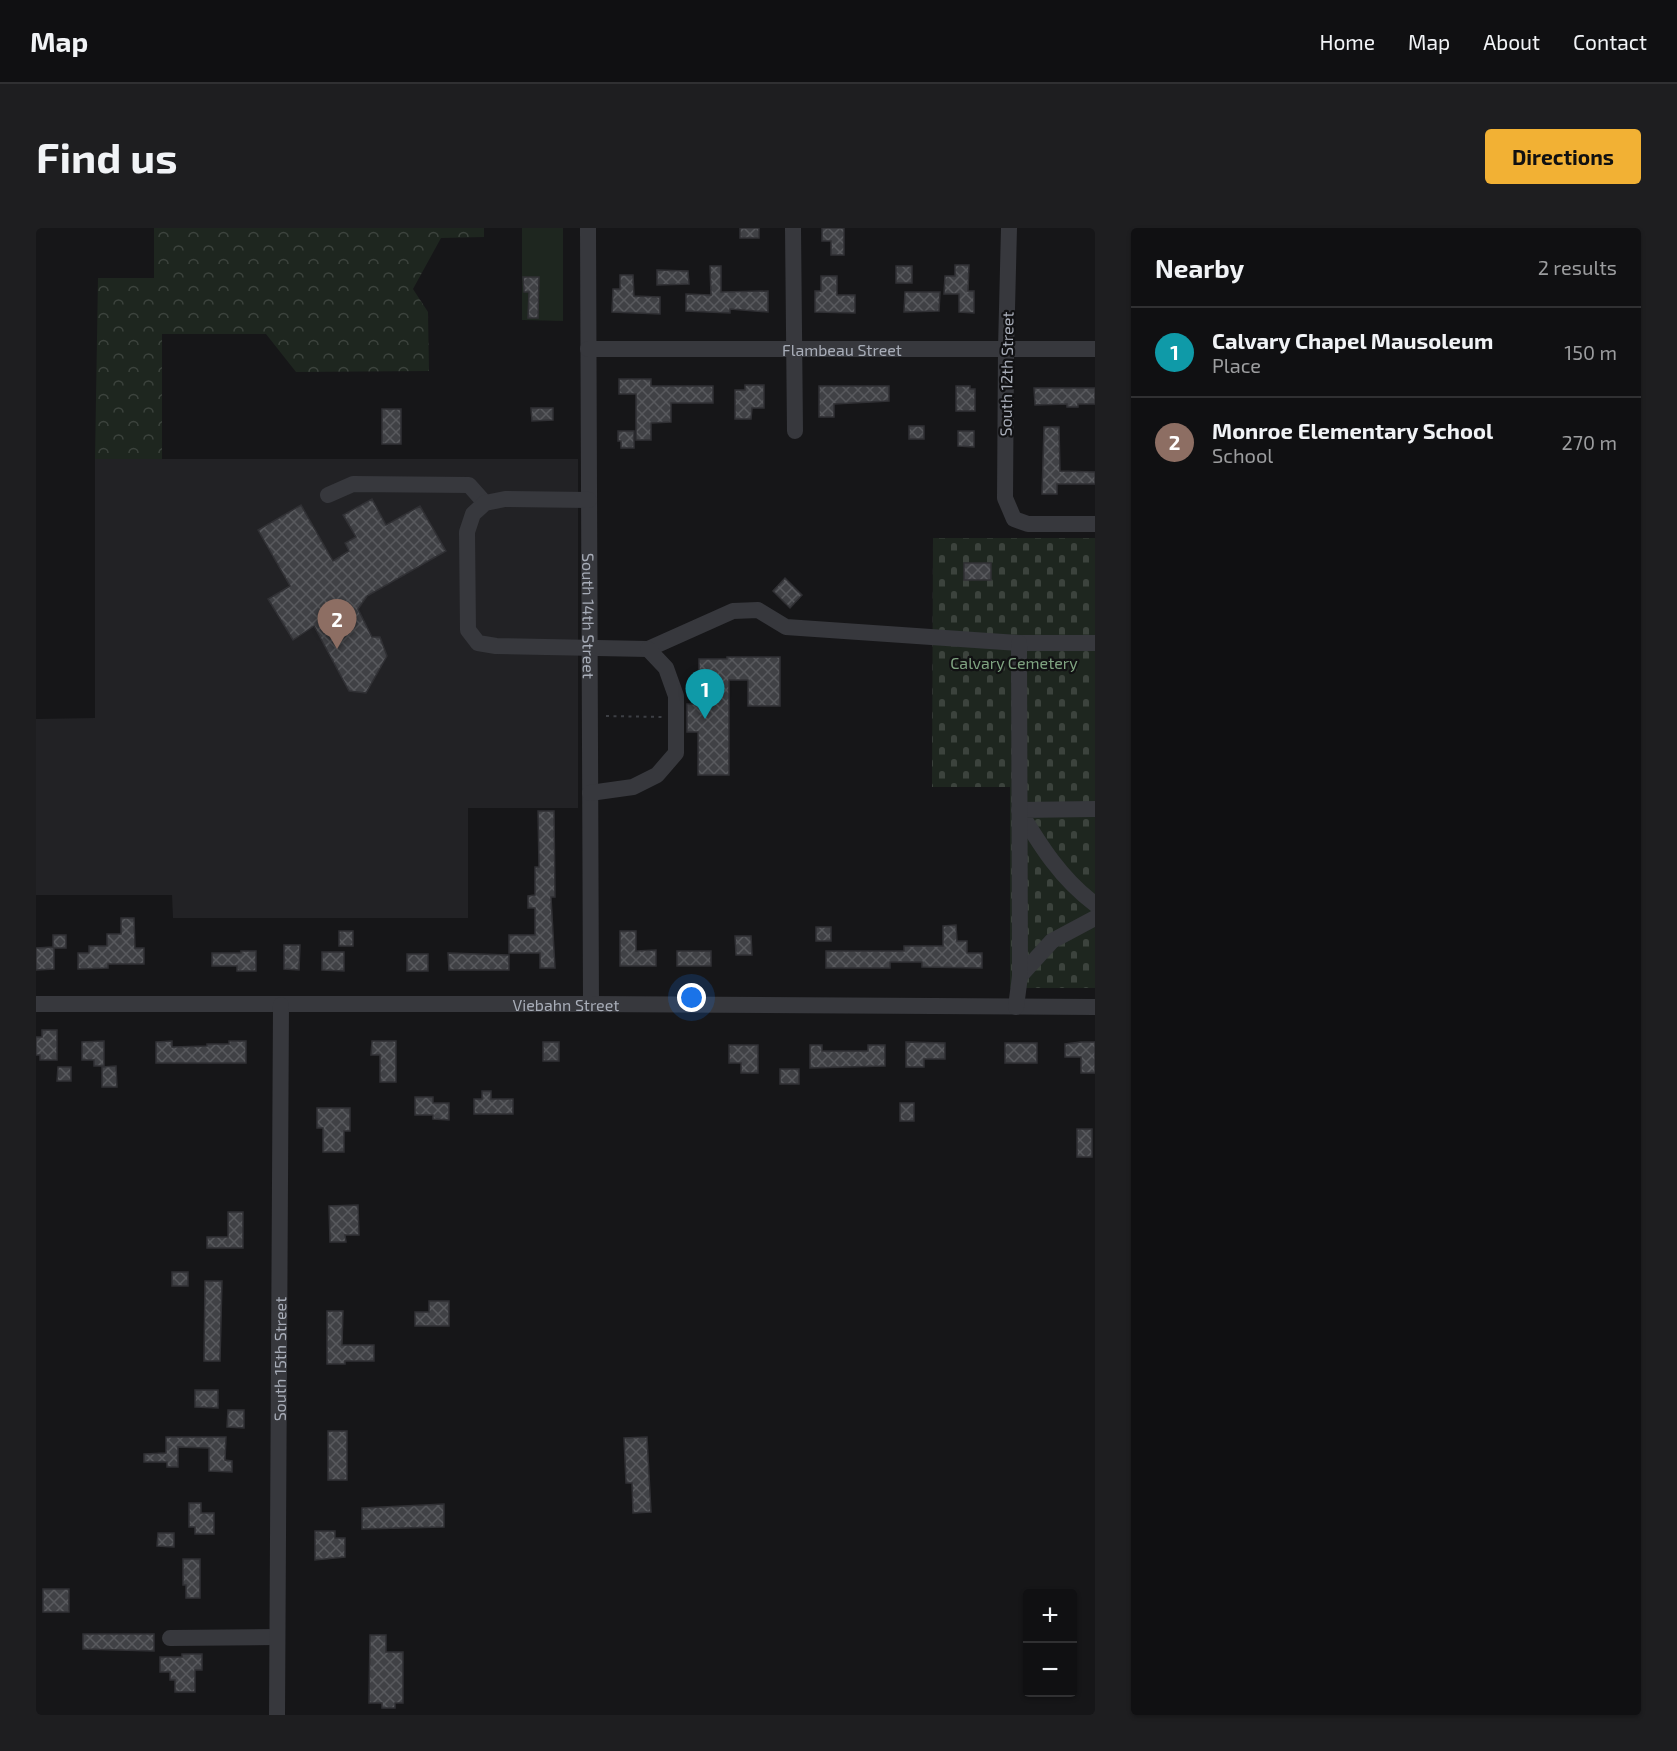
<!DOCTYPE html>
<html lang="en">
<head>
<meta charset="utf-8">
<style>
  body { margin:0; font-family:"Exo 2",sans-serif; background:#1e1e20; color:#f1f3f6 }
  .controls { position:absolute; right:18px; bottom:18px; display:grid; overflow:hidden; border-radius:6px; box-shadow:0 2px 4px #0004 }
  .controls button { width:54px; height:54px; display:grid; place-items:center; padding:0; border:0; border-bottom:2px solid #303032; background:#101012; color:#f1f3f6; font:30px sans-serif }
  .you { position:absolute; left:656px; top:770px; width:21px; height:21px; margin:-15px; border:4px solid #fff; border-radius:50%; background:#1a73e8; box-shadow:0 0 0 9px #1a73e833 }
  .badge { display:grid; place-items:center; width:39px; height:39px; border-radius:50%; background:#f2b134; color:#fff; font-size:20px; font-weight:700 }
  .pin { position:absolute; translate:-50% -50px; filter:drop-shadow(0 2px 3px #0008) }
  .pin::after { content:''; position:absolute; top:32px; width:21px; height:18px; background:inherit; clip-path:polygon(0 0,100% 0,50% 100%) }
  .list { margin:0; padding:0; list-style:none }
  h2 { display:flex; justify-content:space-between; align-items:center; height:78px; margin:0; padding:0 24px; font-size:26px }
  h2 small { font-size:20px; font-weight:400; color:#9c9d9f }
  .list li { display:grid; grid-template-columns:39px 1fr auto; gap:18px; align-items:center; box-sizing:border-box; height:90px; padding:0 24px; border-top:2px solid #303032 }
  .list b { display:block; font-size:22px; white-space:nowrap }
  .list p { margin:0; font-size:20px; white-space:nowrap; color:#9c9d9f }
  .list em { font-size:20px; font-style:normal; color:#9c9d9f }
  .map { position:relative; flex:none; width:1059px; height:1487px; overflow:hidden; border-radius:6px }
  header { display:flex; align-items:center; gap:36px; box-sizing:border-box; height:84px; padding:0 30px; background:#101012; border-bottom:2px solid #303032 }
  header strong { font-size:28px }
  nav { display:flex; gap:33px; margin-inline-start:auto; font-size:21px }
  .intro { display:flex; align-items:center; justify-content:space-between; box-sizing:border-box; height:144px; padding:0 36px }
  h1 { margin:0; font-size:42px }
  .button { padding:15px 27px; border-radius:6px; background:#f2b134; color:#111; font-size:21px; font-weight:700 }
  main { display:flex; gap:36px; padding:0 36px }
  aside { flex:1; background:#101012; border-radius:6px; box-shadow:0 2px 4px #0004 }
  .map>svg:first-child { display:block }
</style>
</head>
<body>
<header>
<strong>Map</strong>
<nav><a>Home</a><a>Map</a><a>About</a><a>Contact</a></nav>
</header>
<div class="intro"><h1>Find us</h1><a class="button">Directions</a></div>
<main>
<div class="map">
<svg width="1059" height="1487" viewBox="0 0 1059 1487">
  <defs>
    <pattern id="forest-crowns" width="20" height="18" patternUnits="userSpaceOnUse" patternTransform="scale(1.5)"><rect width="20" height="18" fill="#1e261f"/><path d="M2 6a3 3 0 1 1 6 0M12 15a3 3 0 1 1 6 0" fill="none" stroke="#3c433d"/></pattern>
    <pattern id="cemetery-stones" width="16" height="16" patternUnits="userSpaceOnUse" patternTransform="scale(1.5)"><rect width="16" height="16" fill="#1e261f"/><path d="M2 7V4a2 2 0 0 1 4 0v3zM10 15v-3a2 2 0 0 1 4 0v3z" fill="#3c433d"/></pattern>
    <pattern id="building-cross-hatch" width="8" height="8" patternUnits="userSpaceOnUse" patternTransform="scale(1.5)"><rect width="8" height="8" fill="#404145"/><path d="M0 0l8 8M0 8l8-8" fill="none" stroke="#595a5e"/></pattern>
  </defs>
  <rect width="100%" height="100%" fill="#161618"/>
  <!-- built -->
  <path fill="#222225" d="M 59,231 L 542,231 L 542,580 L 432,580 L 432,690 L 137,690 L 136,667 L 0,667 L 0,491 L 59,490 Z"/>
  <!-- forest -->
  <path fill="url(#forest-crowns)" d="M 118,0 L 448,0 L 448,9 L 405,10 L 377,61 L 392,84 L 393,143 L 260,144 L 230,106 L 126,106 L 126,231 L 59,231 L 62,50 L 118,50 Z"/>
  <!-- cemetery -->
  <path fill="url(#cemetery-stones)" d="M 897,310 L 1059,310 L 1059,760 L 974,760 L 974,559 L 896,559 Z"/>
  <!-- garden -->
  <path fill="#1e261f" d="M 486,0 L 527,0 L 527,93 L 486,92 Z"/>
  <!-- building -->
  <path fill="url(#building-cross-hatch)" stroke="#303034" stroke-width="1.5" d="M 704,0 L 723,0 L 723,10 L 704,10 Z
    M 786,0 L 808,0 L 808,27 L 795,27 L 795,13 L 786,13 Z
    M 919,37 L 933,37 L 932,63 L 938,63 L 938,85 L 923,84 L 923,66 L 908,66 L 909,48 L 919,48 Z
    M 674,38 L 685,38 L 685,64 L 732,63 L 732,84 L 694,81 L 694,85 L 650,83 L 650,66 L 675,67 Z
    M 860,38 L 876,38 L 876,55 L 860,55 Z
    M 621,42 L 652,43 L 653,56 L 621,57 Z
    M 584,47 L 597,47 L 598,68 L 624,69 L 624,86 L 576,84 L 577,61 L 584,61 Z
    M 785,48 L 801,48 L 801,67 L 819,67 L 819,85 L 779,84 L 779,63 L 785,63 Z
    M 487,49 L 503,49 L 502,90 L 492,90 L 493,64 L 488,64 Z
    M 869,64 L 904,64 L 903,83 L 868,84 Z
    M 583,151 L 615,151 L 615,158 L 677,158 L 677,175 L 635,175 L 635,194 L 615,195 L 615,212 L 600,212 L 600,166 L 583,166 Z
    M 709,157 L 728,157 L 728,180 L 716,180 L 715,191 L 699,191 L 699,162 L 709,162 Z
    M 783,158 L 853,158 L 853,173 L 798,176 L 798,189 L 783,189 Z
    M 920,158 L 934,158 L 934,161 L 939,161 L 939,183 L 920,183 Z
    M 998,160 L 1059,160 L 1059,176 L 1042,176 L 1042,179 L 1031,179 L 1031,176 L 999,177 Z
    M 495,180 L 517,180 L 517,192 L 496,193 Z
    M 346,181 L 365,181 L 365,216 L 346,216 Z
    M 873,198 L 888,198 L 888,211 L 873,211 Z
    M 1008,199 L 1023,199 L 1024,243 L 1059,244 L 1059,256 L 1021,256 L 1021,266 L 1006,266 Z
    M 582,203 L 598,203 L 598,220 L 585,220 L 585,213 L 582,213 Z
    M 922,203 L 938,203 L 938,219 L 922,218 Z
    M 336,271 L 350,297 L 384,278 L 410,323 L 331,368 L 322,381 L 336,409 L 344,409 L 351,428 L 330,465 L 313,463 L 278,398 L 257,412 L 232,371 L 254,358 L 222,302 L 265,277 L 297,333 L 313,323 L 309,315 L 320,309 L 307,287 Z
    M 928,335 L 955,335 L 955,352 L 928,352 Z
    M 749,350 L 766,367 L 754,380 L 737,363 Z
    M 691,429 L 744,429 L 744,478 L 712,478 L 712,452 L 693,452 L 693,547 L 662,547 L 662,504 L 651,504 L 651,476 L 663,476 L 663,431 L 691,431 Z
    M 502,583 L 518,583 L 519,669 L 515,669 L 519,740 L 504,740 L 504,725 L 473,725 L 473,707 L 499,707 L 499,680 L 492,680 L 492,668 L 499,667 L 499,639 L 503,639 Z
    M 85,690 L 98,690 L 99,720 L 108,720 L 108,736 L 72,736 L 72,740 L 42,741 L 42,725 L 53,725 L 53,718 L 71,718 L 71,706 L 85,706 Z
    M 920,697 L 921,713 L 931,713 L 931,725 L 946,725 L 946,740 L 886,739 L 886,734 L 854,734 L 854,740 L 790,740 L 790,723 L 868,723 L 868,718 L 907,718 L 907,698 Z
    M 780,699 L 795,699 L 795,713 L 780,713 Z
    M 303,703 L 317,703 L 317,718 L 303,718 Z
    M 584,703 L 600,703 L 600,723 L 620,722 L 620,738 L 584,738 Z
    M 17,707 L 30,707 L 30,720 L 18,720 L 18,741 L 0,742 L 0,720 L 17,719 Z
    M 699,708 L 715,708 L 716,727 L 700,727 Z
    M 248,717 L 264,717 L 263,742 L 248,741 Z
    M 205,723 L 220,723 L 220,743 L 201,743 L 201,738 L 176,738 L 176,725 L 205,725 Z
    M 641,723 L 675,723 L 675,738 L 641,738 Z
    M 286,724 L 308,724 L 308,743 L 286,742 Z
    M 412,725 L 473,727 L 473,742 L 413,742 Z
    M 371,726 L 392,726 L 392,743 L 371,743 Z
    M 6,802 L 21,802 L 21,832 L 4,832 L 4,827 L 0,827 L 0,809 L 6,809 Z
    M 68,813 L 68,838 L 58,838 L 58,832 L 46,832 L 46,814 Z
    M 136,813 L 136,819 L 171,818 L 171,816 L 193,816 L 193,813 L 210,813 L 210,835 L 120,835 L 120,814 Z
    M 336,813 L 360,813 L 360,854 L 344,854 L 344,827 L 335,827 Z
    M 507,814 L 523,814 L 523,833 L 507,833 Z
    M 870,814 L 909,815 L 909,831 L 888,831 L 888,839 L 870,839 Z
    M 1045,814 L 1059,814 L 1059,845 L 1045,845 L 1045,829 L 1029,829 L 1029,816 Z
    M 969,815 L 1001,815 L 1001,835 L 969,835 Z
    M 693,817 L 722,817 L 722,845 L 705,845 L 705,835 L 693,835 Z
    M 774,817 L 786,817 L 786,823 L 832,823 L 832,817 L 849,817 L 849,838 L 774,840 Z
    M 80,838 L 81,859 L 66,859 L 66,839 Z
    M 22,839 L 35,839 L 35,853 L 21,853 Z
    M 744,841 L 763,841 L 763,856 L 744,856 Z
    M 446,863 L 455,863 L 455,871 L 477,871 L 477,886 L 438,886 L 438,871 L 446,871 Z
    M 379,869 L 397,869 L 397,875 L 413,875 L 413,892 L 397,891 L 397,887 L 379,887 Z
    M 864,875 L 878,875 L 878,893 L 864,893 Z
    M 281,880 L 314,880 L 314,903 L 308,903 L 308,924 L 287,924 L 287,900 L 281,900 Z
    M 1041,901 L 1056,901 L 1056,929 L 1041,929 Z
    M 322,977 L 323,1007 L 309,1007 L 310,1014 L 294,1014 L 293,978 Z
    M 192,984 L 207,984 L 207,1020 L 171,1020 L 171,1009 L 192,1009 Z
    M 136,1044 L 152,1044 L 152,1058 L 136,1058 Z
    M 169,1053 L 186,1053 L 184,1133 L 168,1133 Z
    M 393,1073 L 413,1073 L 413,1098 L 379,1098 L 379,1084 L 393,1084 Z
    M 291,1083 L 307,1083 L 306,1117 L 338,1117 L 338,1133 L 309,1133 L 309,1136 L 291,1136 Z
    M 159,1162 L 182,1162 L 182,1180 L 159,1179 Z
    M 192,1182 L 208,1182 L 208,1200 L 191,1199 Z
    M 292,1203 L 311,1203 L 311,1252 L 292,1252 Z
    M 130,1209 L 190,1209 L 189,1232 L 196,1233 L 196,1244 L 173,1243 L 173,1220 L 142,1219 L 142,1239 L 131,1239 L 131,1234 L 108,1234 L 108,1226 L 130,1225 Z
    M 611,1209 L 615,1284 L 597,1285 L 596,1255 L 590,1255 L 588,1210 Z
    M 153,1275 L 165,1275 L 165,1285 L 178,1285 L 178,1306 L 159,1306 L 159,1299 L 153,1299 Z
    M 408,1276 L 408,1299 L 326,1301 L 326,1280 Z
    M 279,1303 L 299,1303 L 299,1310 L 309,1310 L 309,1329 L 279,1332 Z
    M 122,1305 L 138,1305 L 138,1319 L 121,1318 Z
    M 147,1331 L 164,1331 L 164,1370 L 150,1370 L 150,1357 L 147,1357 Z
    M 7,1361 L 33,1361 L 33,1384 L 7,1384 Z
    M 47,1406 L 118,1406 L 118,1423 L 47,1421 Z
    M 334,1407 L 350,1407 L 350,1424 L 367,1424 L 367,1475 L 359,1475 L 359,1480 L 346,1480 L 346,1475 L 333,1475 Z
    M 146,1426 L 166,1426 L 166,1442 L 159,1442 L 159,1464 L 139,1464 L 139,1452 L 134,1452 L 134,1444 L 124,1444 L 124,1429 L 146,1429 Z"/>
  <g fill="none" stroke-linecap="round" stroke-linejoin="round">
    <!-- path -->
    <path stroke="#3d3f44" stroke-width="2" stroke-dasharray="3 4.5" stroke-linecap="butt" d="M 570,488 L 627,489"/>
    <!-- minor -->
    <g stroke="#37383d" stroke-width="16">
      <path id="s1" d="M 552,0 L 555,776"/>
      <path d="M 757,0 L 759,203"/>
      <path d="M 973,0 L 970,121 L 969,270 L 978,291 L 992,296 L 1059,296"/>
      <path id="s2" d="M 552,121 L 1059,121"/>
      <path d="M 292,267 L 317,256 L 433,257 L 449,275"/>
      <path d="M 553,272 L 469,271 L 449,275 L 437,286 L 431,304 L 432,402 L 442,415 L 460,418 L 612,421 L 697,383 L 722,382 L 750,399 L 983,415 L 1059,415"/>
      <path d="M 554,565 L 597,559 L 621,547 L 640,525 L 640,468 L 630,440 L 612,421"/>
      <path d="M 1059,581 L 983,582 C 1004,617 1025,651 1059,676"/>
      <path d="M 984,748 L 1016,713 L 1059,690"/>
      <path id="s3" d="M 0,776 L 555,776 L 1059,779"/>
      <path d="M 980,779 L 984,748 L 983,415"/>
      <path d="M 134,1410 L 241,1409"/>
      <path id="s4" d="M 241,1487 L 245,777"/>
    </g>
  </g>
  <g text-anchor="middle" dominant-baseline="central" stroke-width="4.5" stroke-linejoin="round" paint-order="stroke">
    <!-- street labels -->
    <g font-size="16" fill="#a8adb8" stroke="#111113">
      <text stroke="none"><textPath href="#s2" startOffset="254">Flambeau Street</textPath></text>
      <text transform="translate(970 146) rotate(-89)">South 12th Street</text>
      <text stroke="none"><textPath href="#s1" startOffset="388">South 14th Street</textPath></text>
      <text stroke="none"><textPath href="#s3" startOffset="530">Viebahn Street</textPath></text>
      <text stroke="none"><textPath href="#s4" startOffset="356">South 15th Street</textPath></text>
    </g>
    <!-- park labels -->
    <g font-size="16" fill="#7fa381" stroke="#111113">
      <text x="978" y="434">Calvary Cemetery</text>
    </g>
  </g>
</svg>
<div class="controls">
<button>+</button>
<button>−</button>
</div>
<div class="you"></div>
<div class="pin badge" style="left:669px;top:491px;background:#0f9aa8">1</div>
<div class="pin badge" style="left:301px;top:421px;background:#8d6e63">2</div>
</div>
<aside>
<h2>Nearby<small>2 results</small></h2>
<ul class="list">
<li><span class="badge" style="background:#0f9aa8">1</span><div><b>Calvary Chapel Mausoleum</b><p>Place</p></div><em>150 m</em></li>
<li><span class="badge" style="background:#8d6e63">2</span><div><b>Monroe Elementary School</b><p>School</p></div><em>270 m</em></li>
</ul>
</aside>
</main>
</body>
</html>
